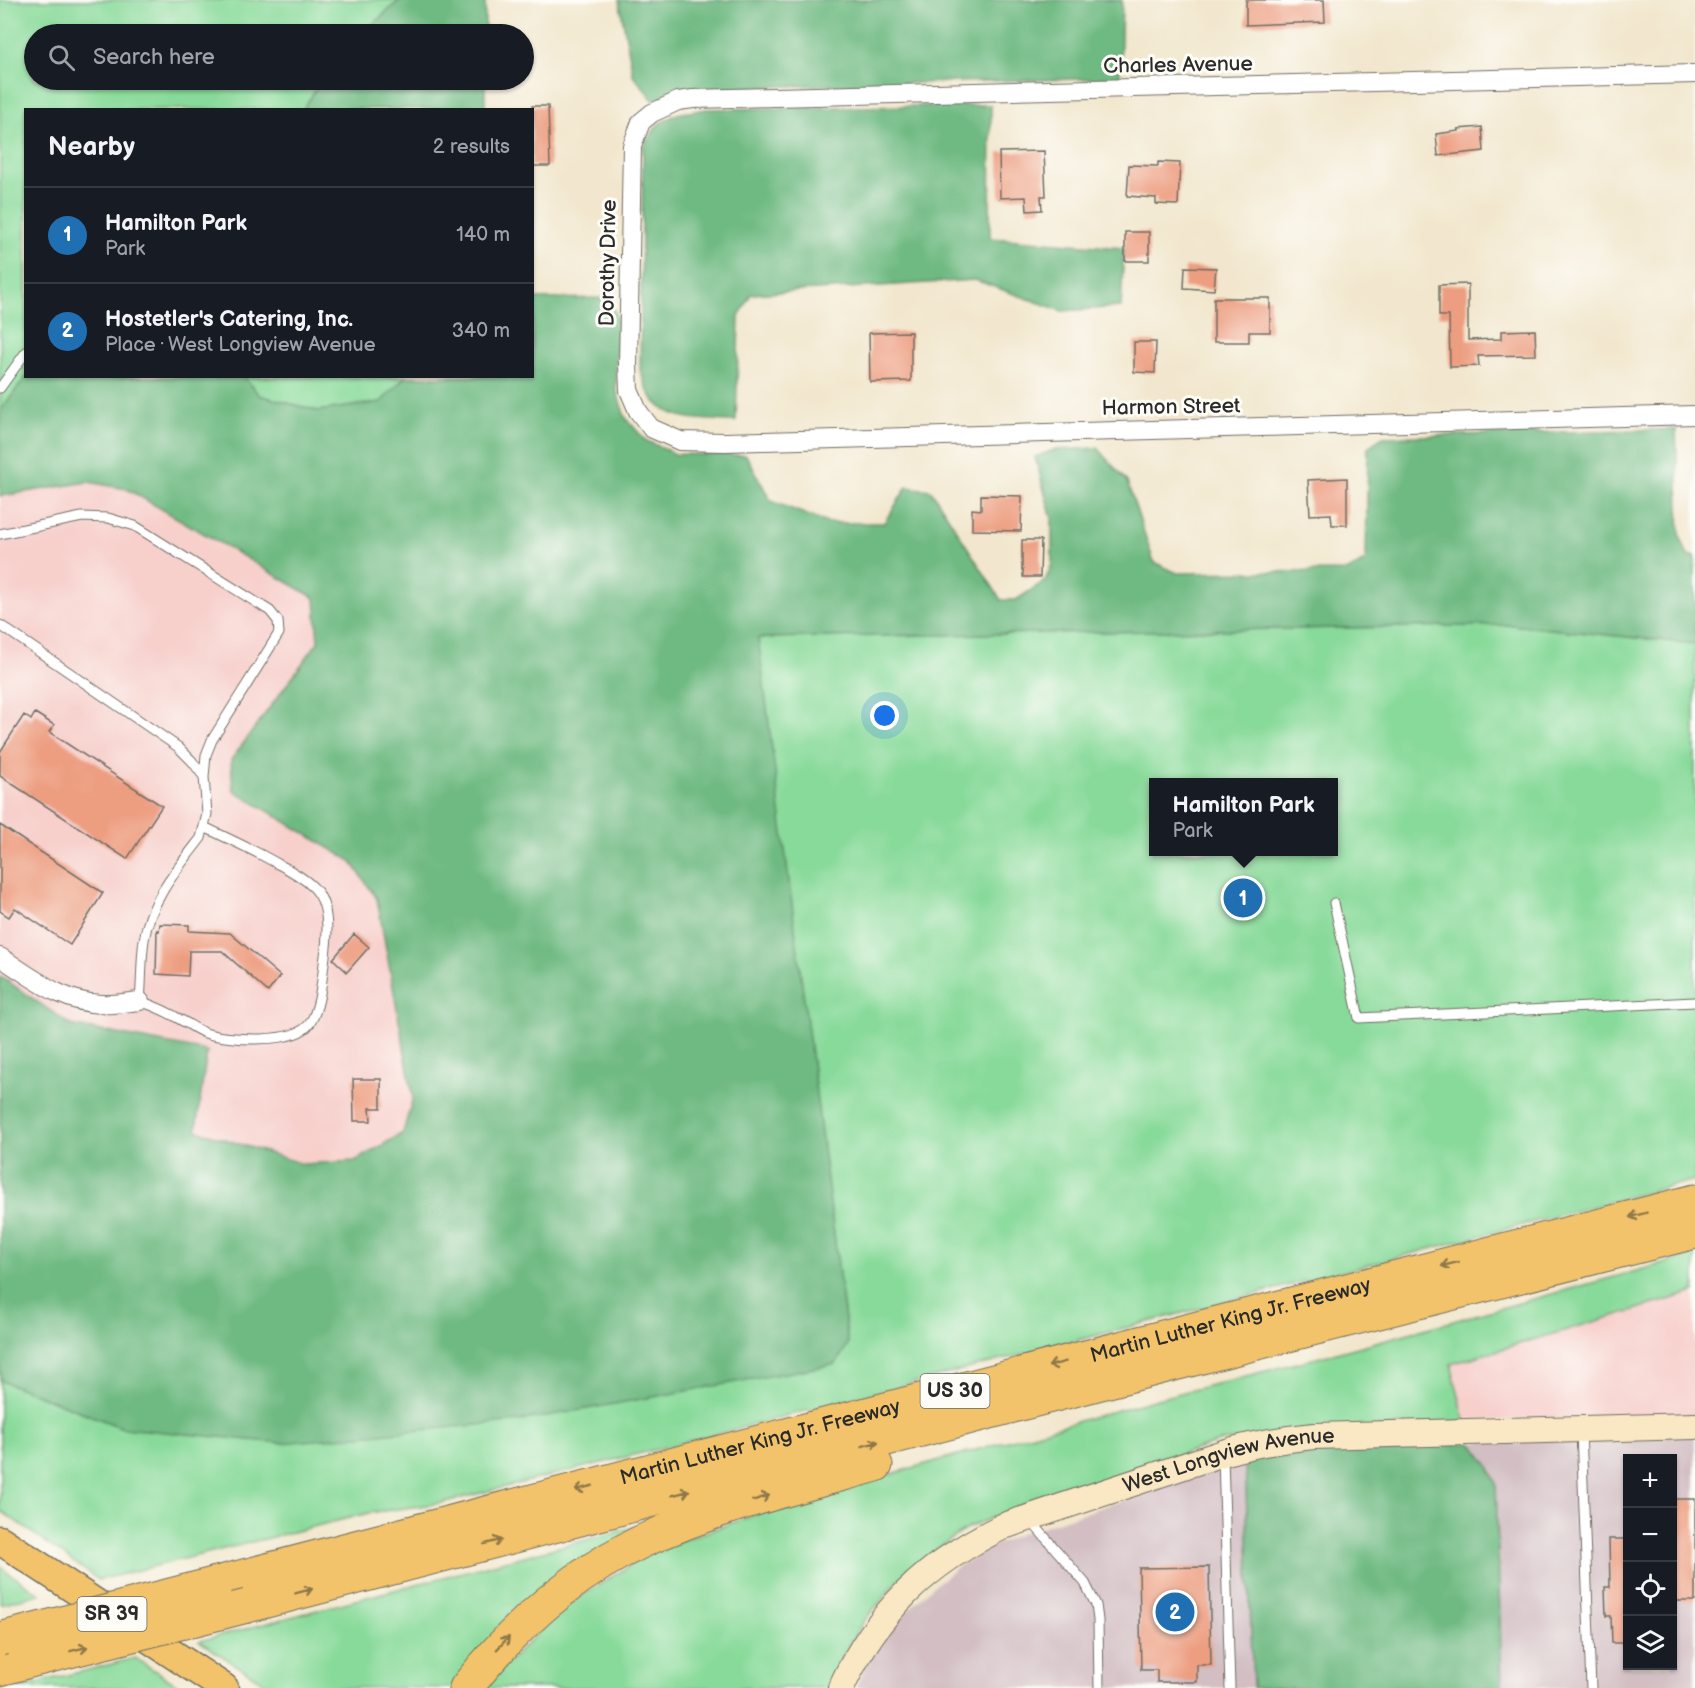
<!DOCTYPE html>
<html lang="en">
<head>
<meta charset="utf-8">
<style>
  body { margin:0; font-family:"Balsamiq Sans",sans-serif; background:#242831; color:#f1f3f6 }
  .controls { position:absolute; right:18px; bottom:18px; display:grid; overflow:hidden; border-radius:0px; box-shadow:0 2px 4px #0004 }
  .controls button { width:54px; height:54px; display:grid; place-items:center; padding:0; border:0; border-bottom:2px solid #363941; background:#171b24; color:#f1f3f6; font:30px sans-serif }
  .you { position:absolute; left:885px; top:716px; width:21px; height:21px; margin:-15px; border:4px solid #fff; border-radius:50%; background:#1a73e8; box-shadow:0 0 0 9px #1a73e833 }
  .badge { display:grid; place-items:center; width:39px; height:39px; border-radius:50%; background:#1f6fb2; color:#fff; font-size:20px; font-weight:700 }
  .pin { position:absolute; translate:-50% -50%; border:3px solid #fff; box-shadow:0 2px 6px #0006 }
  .popup { position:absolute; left:1149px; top:778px; width:189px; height:78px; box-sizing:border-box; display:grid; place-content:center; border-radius:0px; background:#171b24; filter:drop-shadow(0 2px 4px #0005); font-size:20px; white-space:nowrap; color:#9ea1a6 }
  .popup b { font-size:22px; color:#f1f3f6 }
  .popup::after { content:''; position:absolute; left:50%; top:100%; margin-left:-12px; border:12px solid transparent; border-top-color:#171b24 }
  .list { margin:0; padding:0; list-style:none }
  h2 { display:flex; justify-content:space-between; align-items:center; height:78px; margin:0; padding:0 24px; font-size:26px }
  h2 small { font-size:20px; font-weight:400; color:#9ea1a6 }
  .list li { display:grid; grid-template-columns:39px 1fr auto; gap:18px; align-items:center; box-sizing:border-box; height:96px; padding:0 24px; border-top:2px solid #363941 }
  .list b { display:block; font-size:22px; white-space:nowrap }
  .list p { margin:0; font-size:20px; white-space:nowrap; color:#9ea1a6 }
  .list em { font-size:20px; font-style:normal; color:#9ea1a6 }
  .icon { flex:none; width:33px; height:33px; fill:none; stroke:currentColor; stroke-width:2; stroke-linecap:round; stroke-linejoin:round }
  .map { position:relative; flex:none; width:1695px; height:1688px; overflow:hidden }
  .search { position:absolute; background:#171b24; box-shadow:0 2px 4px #0004; left:24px; top:24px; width:510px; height:66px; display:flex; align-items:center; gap:15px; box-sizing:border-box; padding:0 21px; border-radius:33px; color:#9ea1a6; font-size:22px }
  .panel { position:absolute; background:#171b24; box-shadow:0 2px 4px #0004; left:24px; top:108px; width:510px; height:270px; border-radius:0px }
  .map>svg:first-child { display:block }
</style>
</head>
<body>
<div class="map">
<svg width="1695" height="1688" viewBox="0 0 1695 1688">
  <rect width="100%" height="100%" fill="#fdfcf7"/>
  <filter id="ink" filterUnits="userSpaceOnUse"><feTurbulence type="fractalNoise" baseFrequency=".0167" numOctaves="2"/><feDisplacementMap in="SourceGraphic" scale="12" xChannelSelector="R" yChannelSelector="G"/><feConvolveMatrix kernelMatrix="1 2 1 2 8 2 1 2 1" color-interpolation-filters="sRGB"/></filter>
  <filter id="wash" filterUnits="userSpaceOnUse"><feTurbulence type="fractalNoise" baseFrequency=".008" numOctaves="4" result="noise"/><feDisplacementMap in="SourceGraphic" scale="24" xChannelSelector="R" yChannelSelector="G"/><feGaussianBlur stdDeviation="1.35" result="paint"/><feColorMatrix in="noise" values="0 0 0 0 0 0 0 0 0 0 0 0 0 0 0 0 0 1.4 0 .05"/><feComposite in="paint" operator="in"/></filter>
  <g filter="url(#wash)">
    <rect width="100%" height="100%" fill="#f2e7ce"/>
    <!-- built -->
    <path fill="#f7d0cc" d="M 88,482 L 127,489 L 315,598 L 318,642 L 231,760 L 233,790 L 351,861 L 377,899 L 413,1097 L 404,1133 L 355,1161 L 303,1164 L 196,1130 L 207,1051 L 71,1025 L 0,976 L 0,496 Z
      M 1695,1292 L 1695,1414 L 1465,1421 L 1450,1364 Z"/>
    <!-- industrial -->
    <path fill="#d2bec3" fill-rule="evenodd" d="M 1695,1414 L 1695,1688 L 1502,1688 L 1496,1483 L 1489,1466 L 1472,1443 ZM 1628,1458 L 1672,1458 L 1672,1666 L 1628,1666 Z
      M 1245,1460 L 1253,1688 L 855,1688 L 864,1669 L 885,1637 L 907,1611 L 930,1589 L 956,1568 L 987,1548 L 1023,1533 Z"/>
    <!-- green -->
    <path fill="#88da9a" stroke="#5a8262" stroke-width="1.5" fill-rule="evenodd" d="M 0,0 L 400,0 L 362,34 L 34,34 L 34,80 L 322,80 L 303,109 L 26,110 L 26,377 L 0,411 Z
      M 244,377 L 405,377 L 381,402 L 318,411 L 259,395 Z
      M 1512,625 L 1695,644 L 1695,1180 L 670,1446 L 441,1503 L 369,1513 L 99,1580 L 0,1510 L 0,1380 L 123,1428 L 848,1344 L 757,638 ZM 1153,782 L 1333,782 L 1333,852 L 1153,852 Z
      M 1695,1255 L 1695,1292 L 1451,1364 L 1465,1421 L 1222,1441 L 1005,1512 L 968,1528 L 928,1555 L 894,1585 L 864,1621 L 844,1652 L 826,1688 L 481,1688 L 567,1605 L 654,1550 L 795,1501 L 1157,1399 L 1336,1353 Z
      M 635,1527 L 452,1688 L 272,1688 L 199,1641 Z
      M 0,1567 L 40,1594 L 0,1604 Z
      M 135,1658 L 182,1688 L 16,1688 Z"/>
    <!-- forest -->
    <path fill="#6eba82" stroke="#4c7256" stroke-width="1.5" d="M 400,0 L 485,0 L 485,34 L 362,34 Z
      M 619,0 L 1122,0 L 1120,78 L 717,88 L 683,91 L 653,100 L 633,75 Z
      M 322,80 L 485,80 L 485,109 L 303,109 Z
      M 991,105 L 990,238 L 1124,248 L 1121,307 L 1062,311 L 975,280 L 751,294 L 739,317 L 736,421 C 704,419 667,424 649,393 C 645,386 643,377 640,370 L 643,147 L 658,124 L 677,114 L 706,109 Z
      M 609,298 L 617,317 L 616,389 L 625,417 L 645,440 L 675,454 L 746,455 L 771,501 L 828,523 L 884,523 L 907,487 L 931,490 L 1001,600 L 1016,600 L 1045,581 L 1052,564 L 1052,519 L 1035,457 L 1054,450 L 1098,448 L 1127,482 L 1154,562 L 1177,573 L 1348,571 L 1366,560 L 1368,447 L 1383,437 L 1676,429 L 1680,536 L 1688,556 L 1695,556 L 1695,644 L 1512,625 L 758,638 L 848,1344 L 836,1364 L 519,1421 L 282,1443 L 123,1428 L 2,1381 L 0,1380 L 0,976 L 71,1025 L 207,1051 L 196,1130 L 303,1164 L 355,1161 L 403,1133 L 413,1097 L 377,899 L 351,861 L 233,790 L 231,760 L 318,642 L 315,598 L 127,489 L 88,482 L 0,496 L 0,411 L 26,377 L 244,377 L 259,395 L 318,411 L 381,402 L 405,377 L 532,376 L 533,299 Z
      M 1472,1443 L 1489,1466 L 1496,1483 L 1502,1688 L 1253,1688 L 1245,1460 L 1306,1450 Z"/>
    <g id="blocks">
      <!-- building -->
      <path fill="#ed9d80" d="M 1246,0 L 1324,0 L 1325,22 L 1246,25 Z
        M 532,106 L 548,106 L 550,166 L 532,166 Z
        M 1482,127 L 1484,151 L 1438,156 L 1436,134 L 1459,131 L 1458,129 Z
        M 1044,151 L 1046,196 L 1041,196 L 1042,210 L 1027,211 L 1026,197 L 1000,198 L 999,152 Z
        M 1158,162 L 1180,163 L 1178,205 L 1156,204 L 1156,198 L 1127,196 L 1129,165 L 1158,166 Z
        M 1125,232 L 1149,232 L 1149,261 L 1125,261 Z
        M 1185,267 L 1216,268 L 1214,290 L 1184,288 Z
        M 1468,284 L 1468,340 L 1501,339 L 1501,331 L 1535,330 L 1536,355 L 1478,356 L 1479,366 L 1450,367 L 1449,316 L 1439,316 L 1439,285 Z
        M 1214,298 L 1270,298 L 1270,332 L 1249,332 L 1249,342 L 1214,342 Z
        M 911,332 L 911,381 L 870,382 L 869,333 Z
        M 1134,342 L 1156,342 L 1155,373 L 1134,372 Z
        M 1347,478 L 1347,525 L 1332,525 L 1331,514 L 1310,515 L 1308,480 Z
        M 981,495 L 1022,496 L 1021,531 L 972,530 L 972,509 L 981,510 Z
        M 1022,540 L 1041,540 L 1040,577 L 1023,577 L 1023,570 L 1022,570 Z
        M 35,713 L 54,725 L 49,732 L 162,806 L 127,859 L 0,776 L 0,752 L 24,715 L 31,720 Z
        M 0,825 L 103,893 L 70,945 L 15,908 L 9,917 L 0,911 Z
        M 160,924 L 189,925 L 189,931 L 230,933 L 280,976 L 268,992 L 222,951 L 189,951 L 188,976 L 156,974 L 157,930 L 159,931 Z
        M 354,934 L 369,947 L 347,972 L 333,959 Z
        M 353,1079 L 381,1079 L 381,1108 L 370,1108 L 371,1121 L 354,1121 Z
        M 1672,1499 L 1695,1499 L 1695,1601 L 1672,1601 Z
        M 1609,1539 L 1628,1539 L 1628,1643 L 1612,1643 L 1611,1616 L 1606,1616 L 1605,1587 L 1610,1587 Z
        M 1209,1567 L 1211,1665 L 1197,1665 L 1197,1682 L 1157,1682 L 1157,1670 L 1141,1670 L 1139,1568 Z"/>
    </g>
  </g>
  <g filter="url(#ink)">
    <use href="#blocks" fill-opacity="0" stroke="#716d64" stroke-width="1.5"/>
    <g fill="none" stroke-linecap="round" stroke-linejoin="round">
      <!-- lane casing -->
      <g stroke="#716d64" stroke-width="11">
        <path id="lane" d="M 0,388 L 26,352
          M 0,534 L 82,517 L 108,518 L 135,526 L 270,611 L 278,621 L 279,633 L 212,740 L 206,755 L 204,777 L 207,814 L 201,838 C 177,869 150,901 144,940 C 141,960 142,980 140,1001 C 154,1006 168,1012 181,1020 C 189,1024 197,1030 205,1033 C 227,1040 296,1045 310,1023 C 321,1006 322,976 325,956 C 328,935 330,903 313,887 C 303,877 290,870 278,864 C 254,850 229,839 204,827
          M 0,625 L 178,747 L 192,761 L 204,777
          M 1334,903 L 1359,1018 L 1695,1002
          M 1581,1431 L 1591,1688
          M 1223,1456 L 1230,1688
          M 1030,1520 L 1085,1583 L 1096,1605 L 1098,1620 L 1099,1688"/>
      </g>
      <!-- street casing -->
      <g stroke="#716d64" stroke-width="20">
        <path id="street" d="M 1695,74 L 693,99 L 678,101 L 652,113 L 641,122 L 632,146 L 628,365 L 629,390 L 638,411 L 651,428 L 680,441 L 725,442 L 1695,415
          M 0,957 C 32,977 62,1003 102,1004 C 114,1005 127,1002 140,1001"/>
      </g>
      <!-- secondary casing -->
      <g stroke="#716d64" stroke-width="28">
        <g id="secondary">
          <path id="s1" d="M 841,1688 C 877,1611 927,1563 1004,1526 L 1223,1453 C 1253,1444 1283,1439 1314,1436 L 1695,1426"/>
        </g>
      </g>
      <!-- primary casing -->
      <g stroke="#716d64" stroke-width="31">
        <path id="primary" d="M 0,1540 L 224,1688"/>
      </g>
      <!-- highway casing -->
      <g stroke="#716d64" stroke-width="35">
        <g id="highway">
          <path id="s2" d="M 217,1583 L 1151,1340 L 1695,1201"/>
          <path d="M 247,1606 L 1170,1365 L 1695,1232"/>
          <path d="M 0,1669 L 22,1663"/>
          <path d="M 466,1688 C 513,1628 572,1574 643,1541 C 717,1506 798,1487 876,1465"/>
        </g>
      </g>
      <!-- lane -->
      <use href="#lane" stroke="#fff" stroke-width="9"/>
      <!-- street -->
      <use href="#street" stroke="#fff" stroke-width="18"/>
      <!-- secondary -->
      <use href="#secondary" stroke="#fae7c3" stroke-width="26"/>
      <!-- primary -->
      <use href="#primary" stroke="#f2c36a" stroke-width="28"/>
      <!-- highway -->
      <use href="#highway" stroke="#f2c36a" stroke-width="33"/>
      <!-- highway-bridge casing -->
      <g stroke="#716d64" stroke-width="35" stroke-linecap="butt">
        <path id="highway-bridge" d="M 0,1639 L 217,1583
          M 22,1663 L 247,1606"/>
      </g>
      <!-- highway-bridge -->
      <use href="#highway-bridge" stroke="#f2c36a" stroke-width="33"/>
    </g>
    <!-- one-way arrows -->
    <defs><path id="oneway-shaft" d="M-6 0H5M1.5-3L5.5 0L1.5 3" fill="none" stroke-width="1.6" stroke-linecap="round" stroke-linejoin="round" transform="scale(1.5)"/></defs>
    <g stroke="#8e774a">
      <use href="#oneway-shaft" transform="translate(1638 1215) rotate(165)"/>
      <use href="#oneway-shaft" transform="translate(1450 1264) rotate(166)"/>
      <use href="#oneway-shaft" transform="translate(1057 1364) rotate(165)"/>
      <use href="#oneway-shaft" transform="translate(870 1444) rotate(-15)"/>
      <use href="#oneway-shaft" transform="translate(584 1488) rotate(165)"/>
      <use href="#oneway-shaft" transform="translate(681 1493) rotate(-15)"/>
      <use href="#oneway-shaft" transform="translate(761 1498) rotate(-17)"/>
      <use href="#oneway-shaft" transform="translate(493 1542) rotate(-14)"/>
      <use href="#oneway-shaft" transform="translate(304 1591) rotate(-15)"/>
      <use href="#oneway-shaft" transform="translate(503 1643) rotate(-46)"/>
      <use href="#oneway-shaft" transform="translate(79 1649) rotate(-14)"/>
    </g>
  </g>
  <g text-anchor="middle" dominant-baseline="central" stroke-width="6" stroke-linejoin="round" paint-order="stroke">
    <!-- shield labels -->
    <g fill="#fdfcf7" stroke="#6a6a68" stroke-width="1.5">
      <rect x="920.5" y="1374" width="69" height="34" rx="4.5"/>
      <rect x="77.5" y="1597" width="69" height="34" rx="4.5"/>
    </g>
    <g font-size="20" font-weight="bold" fill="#2b2b2b">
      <text x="955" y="1391">US 30</text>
      <text x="112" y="1614">SR 39</text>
    </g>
    <!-- street labels -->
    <g font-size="21" fill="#2b2b2b" stroke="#fdfcf7">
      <text transform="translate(1178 65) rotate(-1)">Charles Avenue</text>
      <text transform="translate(608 263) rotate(-89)">Dorothy Drive</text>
      <text transform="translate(1171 407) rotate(-1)">Harmon Street</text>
      <text stroke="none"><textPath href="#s2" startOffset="1047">Martin Luther King Jr. Freeway</textPath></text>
      <text stroke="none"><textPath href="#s2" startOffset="561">Martin Luther King Jr. Freeway</textPath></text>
      <text stroke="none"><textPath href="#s1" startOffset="470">West Longview Avenue</textPath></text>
    </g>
  </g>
</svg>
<div class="controls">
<button>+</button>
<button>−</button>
<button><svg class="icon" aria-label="locate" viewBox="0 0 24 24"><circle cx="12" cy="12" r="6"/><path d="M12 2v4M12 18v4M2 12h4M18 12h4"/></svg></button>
<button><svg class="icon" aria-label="layers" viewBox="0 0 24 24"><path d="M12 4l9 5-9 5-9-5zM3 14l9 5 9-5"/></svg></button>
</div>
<div class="you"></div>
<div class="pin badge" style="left:1243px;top:898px">1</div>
<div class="popup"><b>Hamilton Park</b>Park</div>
<div class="pin badge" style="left:1175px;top:1612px">2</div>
<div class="search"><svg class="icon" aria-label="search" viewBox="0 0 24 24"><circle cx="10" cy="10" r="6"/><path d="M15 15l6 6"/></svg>Search here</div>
<section class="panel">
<h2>Nearby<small>2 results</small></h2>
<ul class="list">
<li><span class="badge">1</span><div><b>Hamilton Park</b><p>Park</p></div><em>140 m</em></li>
<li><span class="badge">2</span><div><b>Hostetler's Catering, Inc.</b><p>Place · West Longview Avenue</p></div><em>340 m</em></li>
</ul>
</section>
</div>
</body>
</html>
